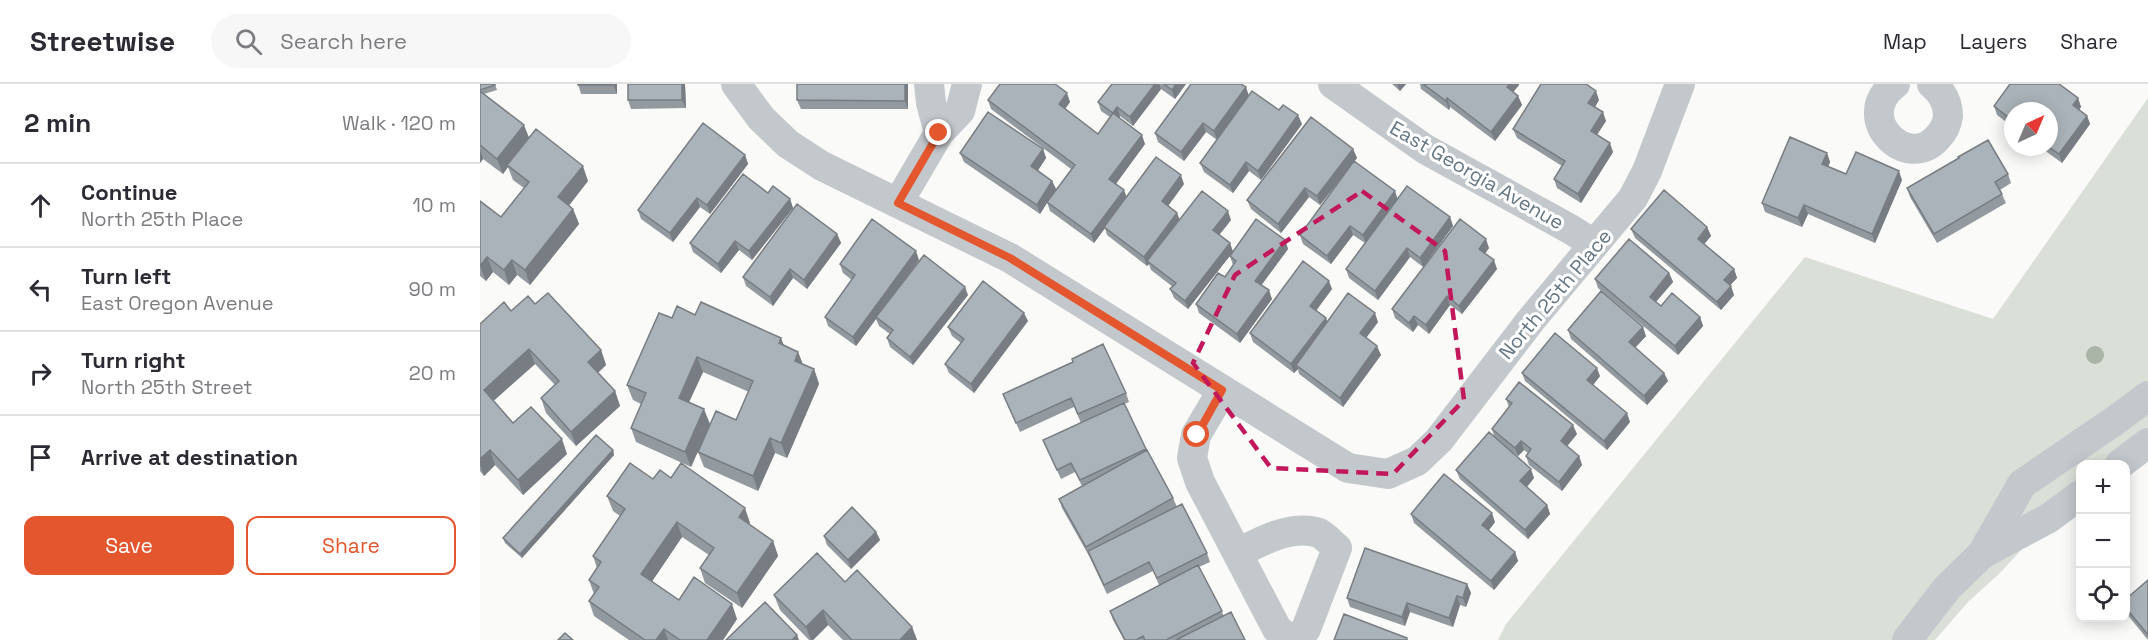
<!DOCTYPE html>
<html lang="en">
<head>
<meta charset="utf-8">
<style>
  body { margin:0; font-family:"Space Grotesk",sans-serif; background:#f7f7f7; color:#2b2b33 }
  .controls { position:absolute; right:18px; bottom:18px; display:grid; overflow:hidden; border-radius:12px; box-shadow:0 3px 15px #0003 }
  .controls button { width:54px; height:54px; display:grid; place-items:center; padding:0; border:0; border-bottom:2px solid #e1e1e2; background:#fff; color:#2b2b33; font:30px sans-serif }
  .compass { position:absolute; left:1524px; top:18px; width:54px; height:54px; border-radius:50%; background:#fff; box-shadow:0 3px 15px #0003; rotate:44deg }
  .stop { position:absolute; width:18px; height:18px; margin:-14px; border:4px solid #e4572e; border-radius:50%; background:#fff }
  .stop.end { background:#e4572e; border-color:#fff; box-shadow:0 2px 6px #0008 }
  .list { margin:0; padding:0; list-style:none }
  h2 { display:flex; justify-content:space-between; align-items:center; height:78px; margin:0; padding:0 24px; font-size:26px }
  h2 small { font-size:20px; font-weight:400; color:#7c7c81 }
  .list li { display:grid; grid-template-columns:39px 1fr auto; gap:18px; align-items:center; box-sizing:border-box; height:84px; padding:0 24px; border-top:2px solid #e1e1e2 }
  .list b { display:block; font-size:22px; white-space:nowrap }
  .list p { margin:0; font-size:20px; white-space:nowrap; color:#7c7c81 }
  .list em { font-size:20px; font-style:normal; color:#7c7c81 }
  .actions { display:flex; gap:12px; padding:18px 24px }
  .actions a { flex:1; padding:14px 0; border:2px solid #e4572e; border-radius:12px; text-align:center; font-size:21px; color:#e4572e }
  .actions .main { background:#e4572e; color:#fff }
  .icon { flex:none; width:33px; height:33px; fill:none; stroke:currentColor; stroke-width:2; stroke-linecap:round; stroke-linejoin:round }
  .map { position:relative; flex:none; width:1668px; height:556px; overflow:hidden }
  header { display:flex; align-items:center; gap:36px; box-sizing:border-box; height:84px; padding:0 30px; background:#fff; border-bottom:2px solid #e1e1e2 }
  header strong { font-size:28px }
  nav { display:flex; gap:33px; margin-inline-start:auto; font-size:21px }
  .search { width:420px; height:54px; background:#f7f7f7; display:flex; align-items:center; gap:15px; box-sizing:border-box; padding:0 21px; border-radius:33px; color:#7c7c81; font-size:22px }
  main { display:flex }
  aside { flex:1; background:#fff }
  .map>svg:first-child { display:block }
</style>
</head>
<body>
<header>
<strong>Streetwise</strong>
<div class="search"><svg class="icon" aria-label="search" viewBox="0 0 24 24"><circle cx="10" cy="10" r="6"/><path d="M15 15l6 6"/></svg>Search here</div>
<nav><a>Map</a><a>Layers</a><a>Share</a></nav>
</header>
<main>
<aside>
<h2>2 min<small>Walk · 120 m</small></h2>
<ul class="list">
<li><svg class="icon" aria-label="ahead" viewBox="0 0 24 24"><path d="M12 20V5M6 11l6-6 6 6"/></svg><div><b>Continue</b><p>North 25th Place</p></div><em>10 m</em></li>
<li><svg class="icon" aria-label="left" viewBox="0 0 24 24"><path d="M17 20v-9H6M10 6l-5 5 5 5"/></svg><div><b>Turn left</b><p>East Oregon Avenue</p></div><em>90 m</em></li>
<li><svg class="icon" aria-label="right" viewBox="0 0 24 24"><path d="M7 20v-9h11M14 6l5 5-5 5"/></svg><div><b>Turn right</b><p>North 25th Street</p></div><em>20 m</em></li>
<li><svg class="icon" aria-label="arrive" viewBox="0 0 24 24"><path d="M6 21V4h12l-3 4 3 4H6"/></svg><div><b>Arrive at destination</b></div></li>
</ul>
<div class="actions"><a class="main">Save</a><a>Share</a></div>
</aside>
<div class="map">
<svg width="1668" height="556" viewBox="0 0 1668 556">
  <rect width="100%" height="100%" fill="#fafaf8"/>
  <!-- green -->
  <path fill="#dadfd7" d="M 1668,14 L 1668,345 L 1625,380 L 1600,380 L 1600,402 L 1520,489 L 1488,518 L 1455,556 L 1018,556 L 1026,540 L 1325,173 L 1513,235 Z"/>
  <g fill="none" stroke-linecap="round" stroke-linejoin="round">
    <!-- minor -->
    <path stroke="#c3c8cc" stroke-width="30" d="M 256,0 L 281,34 L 308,60 L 342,82 L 530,174 L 868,384 L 908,390 L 937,377 L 959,356 L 1051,236 L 1153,114 L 1167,87 L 1200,0
      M 449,0 L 451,19 L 459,49
      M 853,0 L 945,65 L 1090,145 L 1114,160
      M 1415,0 C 1371,34 1428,89 1458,53 C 1464,47 1467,40 1468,32 C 1468,19 1462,8 1452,0
      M 418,119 L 459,49 L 480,27 L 487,0
      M 742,307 L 716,351 L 712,374 L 720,398 L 797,545 L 811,556
      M 1640,380 L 1668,359
      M 758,469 C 781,457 812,440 839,449 C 845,452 852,460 857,464 L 826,545 L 817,556
      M 1502,470 L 1569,434 L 1600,411
      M 1427,556 L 1467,504 L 1502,470 L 1542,400 L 1633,338 L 1668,312"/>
  </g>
  <!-- trees -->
  <circle fill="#aab4a7" cx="1615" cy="271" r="9"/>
  <!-- wall -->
  <path fill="#929a9f" d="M 0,0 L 15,0 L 17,6 L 4,10 L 49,54 L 108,97 L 89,121 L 93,125 L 99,140 L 50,201 L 37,191 L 29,201 L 13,188 L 6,197 L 0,192 L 0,117 L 21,133 L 44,104 L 33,96 L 28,83 L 23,90 L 3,75 L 0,79 Z
    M 98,0 L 137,0 L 137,10 L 101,10 Z
    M 148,0 L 205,0 L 206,24 L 151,25 L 148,16 Z
    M 317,0 L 428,0 L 428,25 L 321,25 L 317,16 Z
    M 632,0 L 706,0 L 695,15 L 681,5 L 653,42 L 640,32 L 639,34 L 665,60 L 636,99 L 646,113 L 704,100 L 688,122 L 697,129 L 700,136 L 751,136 L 739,151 L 750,159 L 753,168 L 805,156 L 808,165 L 781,201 L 792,215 L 760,259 L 719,229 L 716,220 L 745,193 L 753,181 L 750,172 L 752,169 L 708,225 L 694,214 L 690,205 L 693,203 L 671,186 L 669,180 L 667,182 L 627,151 L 625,144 L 614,159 L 570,127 L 567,118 L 560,130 L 484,78 L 480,69 L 563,65 L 566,74 L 558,86 L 572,97 L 576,105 L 570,114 L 591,85 L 511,25 L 508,16 L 590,18 L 585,25 L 618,50 L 630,33 L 621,27 L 618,18 Z
    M 710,0 L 761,0 L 769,12 L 799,26 L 822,40 L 781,96 L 769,87 L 753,109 L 724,88 L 720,79 L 737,56 L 726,48 L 704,77 L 678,58 L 675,49 L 711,1 Z
    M 912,0 L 926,0 L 920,7 Z
    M 940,0 L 1039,0 L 1039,1 L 1033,8 L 1038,12 L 1042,21 L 1015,57 L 970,23 L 969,26 L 941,5 Z
    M 1584,3 L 1598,14 L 1601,23 L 1599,26 L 1607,32 L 1610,40 L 1582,79 L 1560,63 L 1569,63 L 1533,27 L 1533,43 L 1517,31 L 1514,22 Z
    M 1119,16 L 1115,23 L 1126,37 L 1117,51 L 1133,68 L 1101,119 L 1077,104 L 1074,95 L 1082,82 L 1037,54 L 1033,45 Z
    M 873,65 L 877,74 L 840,121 L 829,113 L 801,149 L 771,125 L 767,116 Z
    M 1347,69 L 1350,78 L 1348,83 L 1366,90 L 1422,96 L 1395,159 L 1328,130 L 1322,143 L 1285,128 L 1282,119 Z
    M 265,71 L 268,80 L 230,130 L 220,123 L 193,158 L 161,135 L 158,126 Z
    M 1528,90 L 1531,99 L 1520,106 L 1526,119 L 1457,159 L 1430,113 L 1427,104 Z
    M 288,109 L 310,115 L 313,124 L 272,176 L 259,166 L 241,189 L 213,168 L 210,159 Z
    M 918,115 L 970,133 L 973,142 L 943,183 L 930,173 L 898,216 L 869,194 L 866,185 L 885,159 L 873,151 L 851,180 L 823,160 L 820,151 Z
    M 1227,143 L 1231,152 L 1224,160 L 1254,185 L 1257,194 L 1250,201 L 1254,211 L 1241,226 L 1155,154 L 1151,145 Z
    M 357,150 L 361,159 L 327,205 L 313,194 L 293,222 L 266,202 L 263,193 Z
    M 1009,164 L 1005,169 L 1017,185 L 982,230 L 970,221 L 949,250 L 938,241 L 933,248 L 915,234 L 912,225 Z
    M 439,176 L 427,192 L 488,211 L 433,281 L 410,263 L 407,254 L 410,250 L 399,242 L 396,235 L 376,262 L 348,242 L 345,233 L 372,196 L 363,189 L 360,180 Z
    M 1189,189 L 1193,198 L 1176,218 L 1181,222 L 1220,233 L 1223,242 L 1198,271 L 1118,204 L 1115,195 Z
    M 852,205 L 836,226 L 846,234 L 847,238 L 898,238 L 886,254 L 901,271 L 863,323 L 819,290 L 818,285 L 814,289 L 773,258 L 770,249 Z
    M 55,220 L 121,266 L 126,281 L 118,289 L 135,307 L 140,322 L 96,362 L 66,329 L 61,314 L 75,301 L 55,280 L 13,317 L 33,339 L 87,370 L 43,411 L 15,381 L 4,392 L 0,387 L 0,240 Z
    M 215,231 L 304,261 L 318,268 L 323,281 L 334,285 L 339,300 L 307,374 L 295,369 L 278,407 L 224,383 L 218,368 L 256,336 L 269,308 L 223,288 L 209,318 L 230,340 L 211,383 L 156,358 L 151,344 L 161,320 L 153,316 L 147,301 L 192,234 Z
    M 548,237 L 494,309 L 469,289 L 465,280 L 481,259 L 472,252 L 468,243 Z
    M 1088,246 L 1166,252 L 1155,264 L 1184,289 L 1188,297 L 1167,321 L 1091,255 Z
    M 1042,289 L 1120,292 L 1113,301 L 1150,338 L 1127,366 L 1045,297 Z
    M 646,309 L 649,318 L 644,320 L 666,366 L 693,414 L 697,423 L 727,469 L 730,478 L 719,483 L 744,532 L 765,556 L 644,556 L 633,536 L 630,527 L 679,501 L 673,487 L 627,510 L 609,472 L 582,424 L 579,415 L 602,402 L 595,388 L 581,395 L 563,356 L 601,339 L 594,323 L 540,348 L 523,310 Z
    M 1026,315 L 1097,350 L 1087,362 L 1099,372 L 1102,381 L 1082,407 L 1049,381 L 1046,372 L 1048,369 L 1044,366 L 1038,372 L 1027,364 L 1054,394 L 1047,403 L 1067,421 L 1070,430 L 1048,455 L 980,395 L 976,386 L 1014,352 L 1012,345 L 1029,323 Z
    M 133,366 L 134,371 L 42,474 L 25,459 L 23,454 Z
    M 191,394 L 270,439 L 269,440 L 293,457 L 298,472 L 262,524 L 225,499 L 220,484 L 229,471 L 202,453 L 172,497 L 199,516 L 257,535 L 243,556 L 149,556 L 114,532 L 109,517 L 114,510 L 109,496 L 117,484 L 113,472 L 140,432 L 133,427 L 127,412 L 173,395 Z
    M 931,430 L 1015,438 L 1009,446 L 1035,468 L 1038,477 L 1014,506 L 934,439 Z
    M 396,448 L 400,456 L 371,485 L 347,461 L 344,452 Z
    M 1668,496 L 1668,556 L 1646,529 L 1646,515 Z
    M 365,498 L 432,543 L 437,556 L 363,556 L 348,541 L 333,556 L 329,556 L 300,526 L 294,511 Z
    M 987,500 L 991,509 L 986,523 L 980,521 L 973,543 L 930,528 L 925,542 L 870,523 L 867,514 Z"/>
  <!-- shaded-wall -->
  <path fill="#777d82" d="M 133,0 L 137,0 L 137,10 Z
    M 202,0 L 205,0 L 206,24 L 202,16 Z
    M 425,0 L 428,0 L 428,25 L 425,17 Z
    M 675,0 L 679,0 L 681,5 L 653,42 L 650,33 Z
    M 696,0 L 706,0 L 695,15 L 692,6 Z
    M 917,0 L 926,0 L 920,7 Z
    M 1030,0 L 1039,0 L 1039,1 L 1030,12 L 1027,3 Z
    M 766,3 L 769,12 L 737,56 L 734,47 Z
    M 1116,7 L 1119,16 L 1112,28 L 1108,19 Z
    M 587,9 L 590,18 L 582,29 L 579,20 Z
    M 1038,12 L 1042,21 L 1015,57 L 1011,48 Z
    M 967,14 L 970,23 L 969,26 L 966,17 Z
    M 1598,14 L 1601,23 L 1596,30 L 1593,21 Z
    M 637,23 L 640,32 L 636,38 L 633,29 Z
    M 1123,28 L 1126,37 L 1114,55 L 1111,47 Z
    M 818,31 L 822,40 L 781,96 L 778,87 Z
    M 1607,32 L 1610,40 L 1582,79 L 1579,70 Z
    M 723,39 L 726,48 L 704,77 L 701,68 Z
    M 44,41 L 50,56 L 27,81 L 28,83 L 23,90 L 17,75 Z
    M 662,51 L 665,60 L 633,104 L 629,95 Z
    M 1130,59 L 1133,68 L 1101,119 L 1098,110 Z
    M 0,65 L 3,75 L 0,79 Z
    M 563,65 L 566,74 L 555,91 L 551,82 Z
    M 873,65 L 877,74 L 840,121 L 837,112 Z
    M 1347,69 L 1350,78 L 1345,89 L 1342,80 Z
    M 265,71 L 268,80 L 230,130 L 227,121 Z
    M 766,78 L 769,87 L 753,109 L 750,101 Z
    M 103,82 L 108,97 L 84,128 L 78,113 Z
    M 1419,87 L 1422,96 L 1395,159 L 1392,150 Z
    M 701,91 L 704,100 L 685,126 L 682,117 Z
    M 572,97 L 576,105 L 560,130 L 557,121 Z
    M 825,104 L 829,113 L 801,149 L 798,140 Z
    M 644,106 L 647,114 L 624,143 L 625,144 L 614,159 L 611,150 Z
    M 915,107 L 918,116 L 886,160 L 883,151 Z
    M 217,114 L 220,123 L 193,158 L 190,149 Z
    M 310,115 L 313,124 L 272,176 L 269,167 Z
    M 1324,121 L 1328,130 L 1322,143 L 1318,134 Z
    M 93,125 L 99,140 L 50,201 L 45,186 Z
    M 748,127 L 751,136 L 736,155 L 733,146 Z
    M 697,129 L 700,138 L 667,177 L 669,180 L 667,182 L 664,173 Z
    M 970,133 L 973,142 L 943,183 L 940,174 Z
    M 870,142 L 873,151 L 851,180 L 847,172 Z
    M 1227,143 L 1231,152 L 1221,164 L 1218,155 Z
    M 357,150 L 361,159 L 327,205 L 324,196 Z
    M 1006,155 L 1009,164 L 1002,174 L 999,165 Z
    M 805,156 L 808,165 L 778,206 L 775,197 Z
    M 255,157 L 259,166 L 241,189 L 238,180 Z
    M 750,159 L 753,168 L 708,225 L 705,217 Z
    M 927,164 L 930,173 L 898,216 L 895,207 Z
    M 436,167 L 439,176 L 397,234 L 396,233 L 396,235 L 376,262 L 373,253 Z
    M 7,173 L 13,188 L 6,197 L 0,182 Z
    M 32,176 L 37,191 L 29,201 L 24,186 Z
    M 1014,176 L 1017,185 L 982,230 L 979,222 Z
    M 310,185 L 313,194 L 293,222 L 290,213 Z
    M 1254,185 L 1257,194 L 1247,205 L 1244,196 Z
    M 1189,189 L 1193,198 L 1173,221 L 1170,213 Z
    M 849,197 L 852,205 L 833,231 L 830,222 Z
    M 1251,202 L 1254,211 L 1241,226 L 1237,218 Z
    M 485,203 L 488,211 L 433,281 L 430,273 Z
    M 789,206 L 792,215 L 760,259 L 757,250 Z
    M 967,212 L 970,221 L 949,250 L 946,241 Z
    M 544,229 L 548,237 L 494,309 L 491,300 Z
    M 895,229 L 898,238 L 883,258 L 880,249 Z
    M 934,232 L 938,241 L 933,248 L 929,239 Z
    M 1220,233 L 1223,242 L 1198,271 L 1195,262 Z
    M 846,234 L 849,243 L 816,281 L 818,285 L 814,289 L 811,280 Z
    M 1163,243 L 1166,252 L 1152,267 L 1149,258 Z
    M 301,254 L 307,269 L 299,259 Z
    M 897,262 L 901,271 L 863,323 L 860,314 Z
    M 49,265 L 55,280 L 9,321 L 4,306 Z
    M 121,266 L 126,281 L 113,293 L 108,278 Z
    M 318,268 L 324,283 L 315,277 Z
    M 217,273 L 223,288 L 204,329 L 199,314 Z
    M 1117,284 L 1120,292 L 1110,305 L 1107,296 Z
    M 334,285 L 339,300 L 307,374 L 301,359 Z
    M 1184,289 L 1188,297 L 1167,321 L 1164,312 Z
    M 135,307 L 140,322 L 96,362 L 91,348 Z
    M 224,325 L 230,340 L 211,383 L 205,368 Z
    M 1147,329 L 1150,338 L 1127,366 L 1124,357 Z
    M 1093,341 L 1097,350 L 1084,366 L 1081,357 Z
    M 290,354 L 295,369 L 278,407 L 273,392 Z
    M 82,355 L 87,370 L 43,411 L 38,396 Z
    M 1041,357 L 1044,366 L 1038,372 L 1035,364 Z
    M 10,366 L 15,381 L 4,392 L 0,381 L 0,375 Z
    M 133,366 L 134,371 L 42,474 L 40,470 Z
    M 1099,372 L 1102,381 L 1082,407 L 1079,398 Z
    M 1051,385 L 1054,394 L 1044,406 L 1040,397 Z
    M 1067,421 L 1070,430 L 1048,455 L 1045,446 Z
    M 265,424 L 270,439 L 264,448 L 259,433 Z
    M 1012,429 L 1015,438 L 1006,450 L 1002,441 Z
    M 197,438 L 202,453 L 167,505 L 161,490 Z
    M 396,448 L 400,456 L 371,485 L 368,476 Z
    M 293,457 L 298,472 L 262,524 L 257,509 Z
    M 1035,468 L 1038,477 L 1014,506 L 1011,497 Z
    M 987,500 L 991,509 L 986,523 L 983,514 Z
    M 977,512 L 980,521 L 973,543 L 969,534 Z
    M 927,519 L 930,528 L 925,542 L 922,533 Z
    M 252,520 L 257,535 L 243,556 L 227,556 Z
    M 343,526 L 348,541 L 333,556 L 331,556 L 326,543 Z
    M 432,543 L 437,556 L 419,556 L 419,555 Z
    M 184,545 L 188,556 L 176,556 Z
    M 317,551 L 319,556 L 312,556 Z"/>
  <!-- building -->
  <path fill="#aab3b9" stroke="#777d82" stroke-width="1.5" d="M 0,0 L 15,0 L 15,1 L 0,6 Z
    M 98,0 L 133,0 L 133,1 L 98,1 Z
    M 148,0 L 202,0 L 202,16 L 148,16 Z
    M 317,0 L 425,0 L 425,17 L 317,16 Z
    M 520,0 L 575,0 L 587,9 L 579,20 L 618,50 L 633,29 L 662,51 L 629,95 L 644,106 L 611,150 L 567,118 L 595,81 L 508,16 Z
    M 632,0 L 675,0 L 650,33 L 637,23 L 633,29 L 618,18 Z
    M 684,0 L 696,0 L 692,6 Z
    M 711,0 L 761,0 L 766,3 L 734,47 L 723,39 L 701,68 L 675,49 Z
    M 943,0 L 1030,0 L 1027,3 L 1038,12 L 1011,48 L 967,14 L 966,17 Z
    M 1061,0 L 1106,0 L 1116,7 L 1108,19 L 1123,28 L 1111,47 L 1130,59 L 1098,110 L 1074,95 L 1085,77 L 1033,45 Z
    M 1530,0 L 1579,0 L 1598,14 L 1593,21 L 1607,32 L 1579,70 L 1569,63 L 1569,27 L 1533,27 L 1533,37 L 1514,22 Z
    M 0,7 L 44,41 L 17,75 L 0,61 Z
    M 772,7 L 799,26 L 803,21 L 818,31 L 778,87 L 766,78 L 750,101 L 720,79 Z
    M 508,28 L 563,65 L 551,82 L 572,97 L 557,121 L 480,69 Z
    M 831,33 L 873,65 L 837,112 L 825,104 L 798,140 L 767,116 Z
    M 223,39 L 265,71 L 227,121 L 217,114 L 190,149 L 158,126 Z
    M 56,45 L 103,82 L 78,113 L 93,125 L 45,186 L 32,176 L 24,186 L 7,173 L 0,182 L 0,117 L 21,133 L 49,98 L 27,81 Z
    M 1310,53 L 1347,69 L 1342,80 L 1366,90 L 1376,68 L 1419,87 L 1392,150 L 1324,121 L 1318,134 L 1282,119 Z
    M 1508,56 L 1528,90 L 1515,98 L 1522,110 L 1454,150 L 1427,104 L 1479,74 L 1478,73 Z
    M 676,73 L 701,91 L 682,117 L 697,129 L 664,173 L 624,143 Z
    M 874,77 L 915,107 L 883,151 L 870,142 L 847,172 L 820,151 Z
    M 263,90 L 288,109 L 293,102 L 310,115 L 269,167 L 255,157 L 238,180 L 210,159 Z
    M 927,102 L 970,133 L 940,174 L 927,164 L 895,207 L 866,185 Z
    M 1184,106 L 1227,143 L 1218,155 L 1254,185 L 1244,196 L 1251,202 L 1237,218 L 1151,145 Z
    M 722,107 L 748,127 L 733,146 L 750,159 L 705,217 L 690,205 L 696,199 L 667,177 Z
    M 317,120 L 357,150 L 324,196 L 310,185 L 290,213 L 263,193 Z
    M 392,135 L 436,167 L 373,253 L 345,233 L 375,191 L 360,180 Z
    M 776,135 L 805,156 L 775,197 L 789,206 L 757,250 L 716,220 L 738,189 L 745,193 L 756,177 L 750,172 Z
    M 980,135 L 1006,155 L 999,165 L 1014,176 L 979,222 L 967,212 L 946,241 L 934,232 L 929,239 L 912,225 Z
    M 1149,155 L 1189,189 L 1170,213 L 1181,222 L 1192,209 L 1220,233 L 1195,262 L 1115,195 Z
    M 444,171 L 485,203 L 430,273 L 407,254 L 413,246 L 396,233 Z
    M 823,177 L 849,197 L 830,222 L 846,234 L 811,280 L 770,249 Z
    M 503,197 L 544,229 L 491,300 L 465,280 L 484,255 L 468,243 Z
    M 1121,207 L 1163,243 L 1149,258 L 1184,289 L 1164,312 L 1088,246 Z
    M 68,209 L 121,266 L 108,278 L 135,307 L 91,348 L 61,314 L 79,297 L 49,265 L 4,306 L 33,339 L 51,323 L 82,355 L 38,396 L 10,366 L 0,375 L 0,240 L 24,218 L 31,227 L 48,212 L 55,220 Z
    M 868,209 L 895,229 L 880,249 L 897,262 L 860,314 L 816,281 Z
    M 221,218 L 301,254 L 299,259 L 318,268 L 315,277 L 334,285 L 301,359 L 290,354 L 273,392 L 218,368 L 236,327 L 256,336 L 273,297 L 217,273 L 199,314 L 224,325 L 205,368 L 151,344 L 166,309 L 147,301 L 179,229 L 192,234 L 197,222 L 215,231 Z
    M 1075,249 L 1117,284 L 1107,296 L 1147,329 L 1124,357 L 1042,289 Z
    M 623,260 L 646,309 L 598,330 L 591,314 L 536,339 L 523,310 L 593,278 L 592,275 Z
    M 1039,298 L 1093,341 L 1081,357 L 1099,372 L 1079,398 L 1046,372 L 1051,365 L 1041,357 L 1035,364 L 1012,345 L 1032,319 L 1026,315 Z
    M 644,319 L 666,365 L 600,396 L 591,379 L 577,386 L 563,356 Z
    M 1009,348 L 1051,385 L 1040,397 L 1067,421 L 1045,446 L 976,386 Z
    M 116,351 L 133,366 L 40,470 L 23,454 Z
    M 667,366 L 693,414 L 606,463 L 579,415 Z
    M 150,379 L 173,395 L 180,386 L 191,394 L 201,379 L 265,424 L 259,433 L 293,457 L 257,509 L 220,484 L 234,464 L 197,438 L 161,490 L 199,516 L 214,493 L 252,520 L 227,556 L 200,556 L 184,545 L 176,556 L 165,556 L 109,517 L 119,503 L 109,496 L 121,478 L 113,472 L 145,425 L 127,412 Z
    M 964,390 L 1012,429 L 1002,441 L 1035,468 L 1011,497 L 931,430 Z
    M 702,420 L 727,469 L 677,494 L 669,478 L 624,501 L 608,467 Z
    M 372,423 L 396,448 L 368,476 L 344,452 Z
    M 885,464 L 987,500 L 983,514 L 977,512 L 969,534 L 927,519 L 922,533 L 867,514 Z
    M 337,469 L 365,498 L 377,486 L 432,543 L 420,556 L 372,556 L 343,526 L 326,543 L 294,511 Z
    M 718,481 L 742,527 L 686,556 L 665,556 L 663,552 L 656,556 L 645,556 L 630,527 Z
    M 1668,496 L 1668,551 L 1646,524 L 1646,515 Z
    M 285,518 L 317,551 L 312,556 L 246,556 Z
    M 751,528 L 765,556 L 696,556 Z
    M 864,530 L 927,554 L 927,556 L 854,556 Z
    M 85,549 L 93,556 L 78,556 Z"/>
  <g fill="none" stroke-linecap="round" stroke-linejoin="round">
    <!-- route -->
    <path stroke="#e4572e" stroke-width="8" d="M 459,49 L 418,119 L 530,174 L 742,306 L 717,351"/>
  </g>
  <!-- marked area -->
  <path fill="none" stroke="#c2185b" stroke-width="4.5" stroke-dasharray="12 8" stroke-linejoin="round" d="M 882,107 L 965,167 L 984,316 L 913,390 L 791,384 L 713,279 L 755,191 Z"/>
  <g text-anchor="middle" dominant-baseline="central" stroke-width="6" stroke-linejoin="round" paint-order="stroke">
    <!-- street labels -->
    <g font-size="20" fill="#657683" stroke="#fff">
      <text transform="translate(997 91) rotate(30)">East Georgia Avenue</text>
      <text transform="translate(1075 210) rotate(-50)">North 25th Place</text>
    </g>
  </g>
</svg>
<div class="controls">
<button>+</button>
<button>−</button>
<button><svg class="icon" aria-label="locate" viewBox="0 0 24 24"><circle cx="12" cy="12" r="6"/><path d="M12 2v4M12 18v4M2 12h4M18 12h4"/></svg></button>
</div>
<svg class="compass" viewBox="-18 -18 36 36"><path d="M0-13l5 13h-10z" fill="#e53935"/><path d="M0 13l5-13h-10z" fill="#7c7c81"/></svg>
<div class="stop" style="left:717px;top:351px"></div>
<div class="stop end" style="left:459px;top:49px"></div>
</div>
</main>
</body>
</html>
